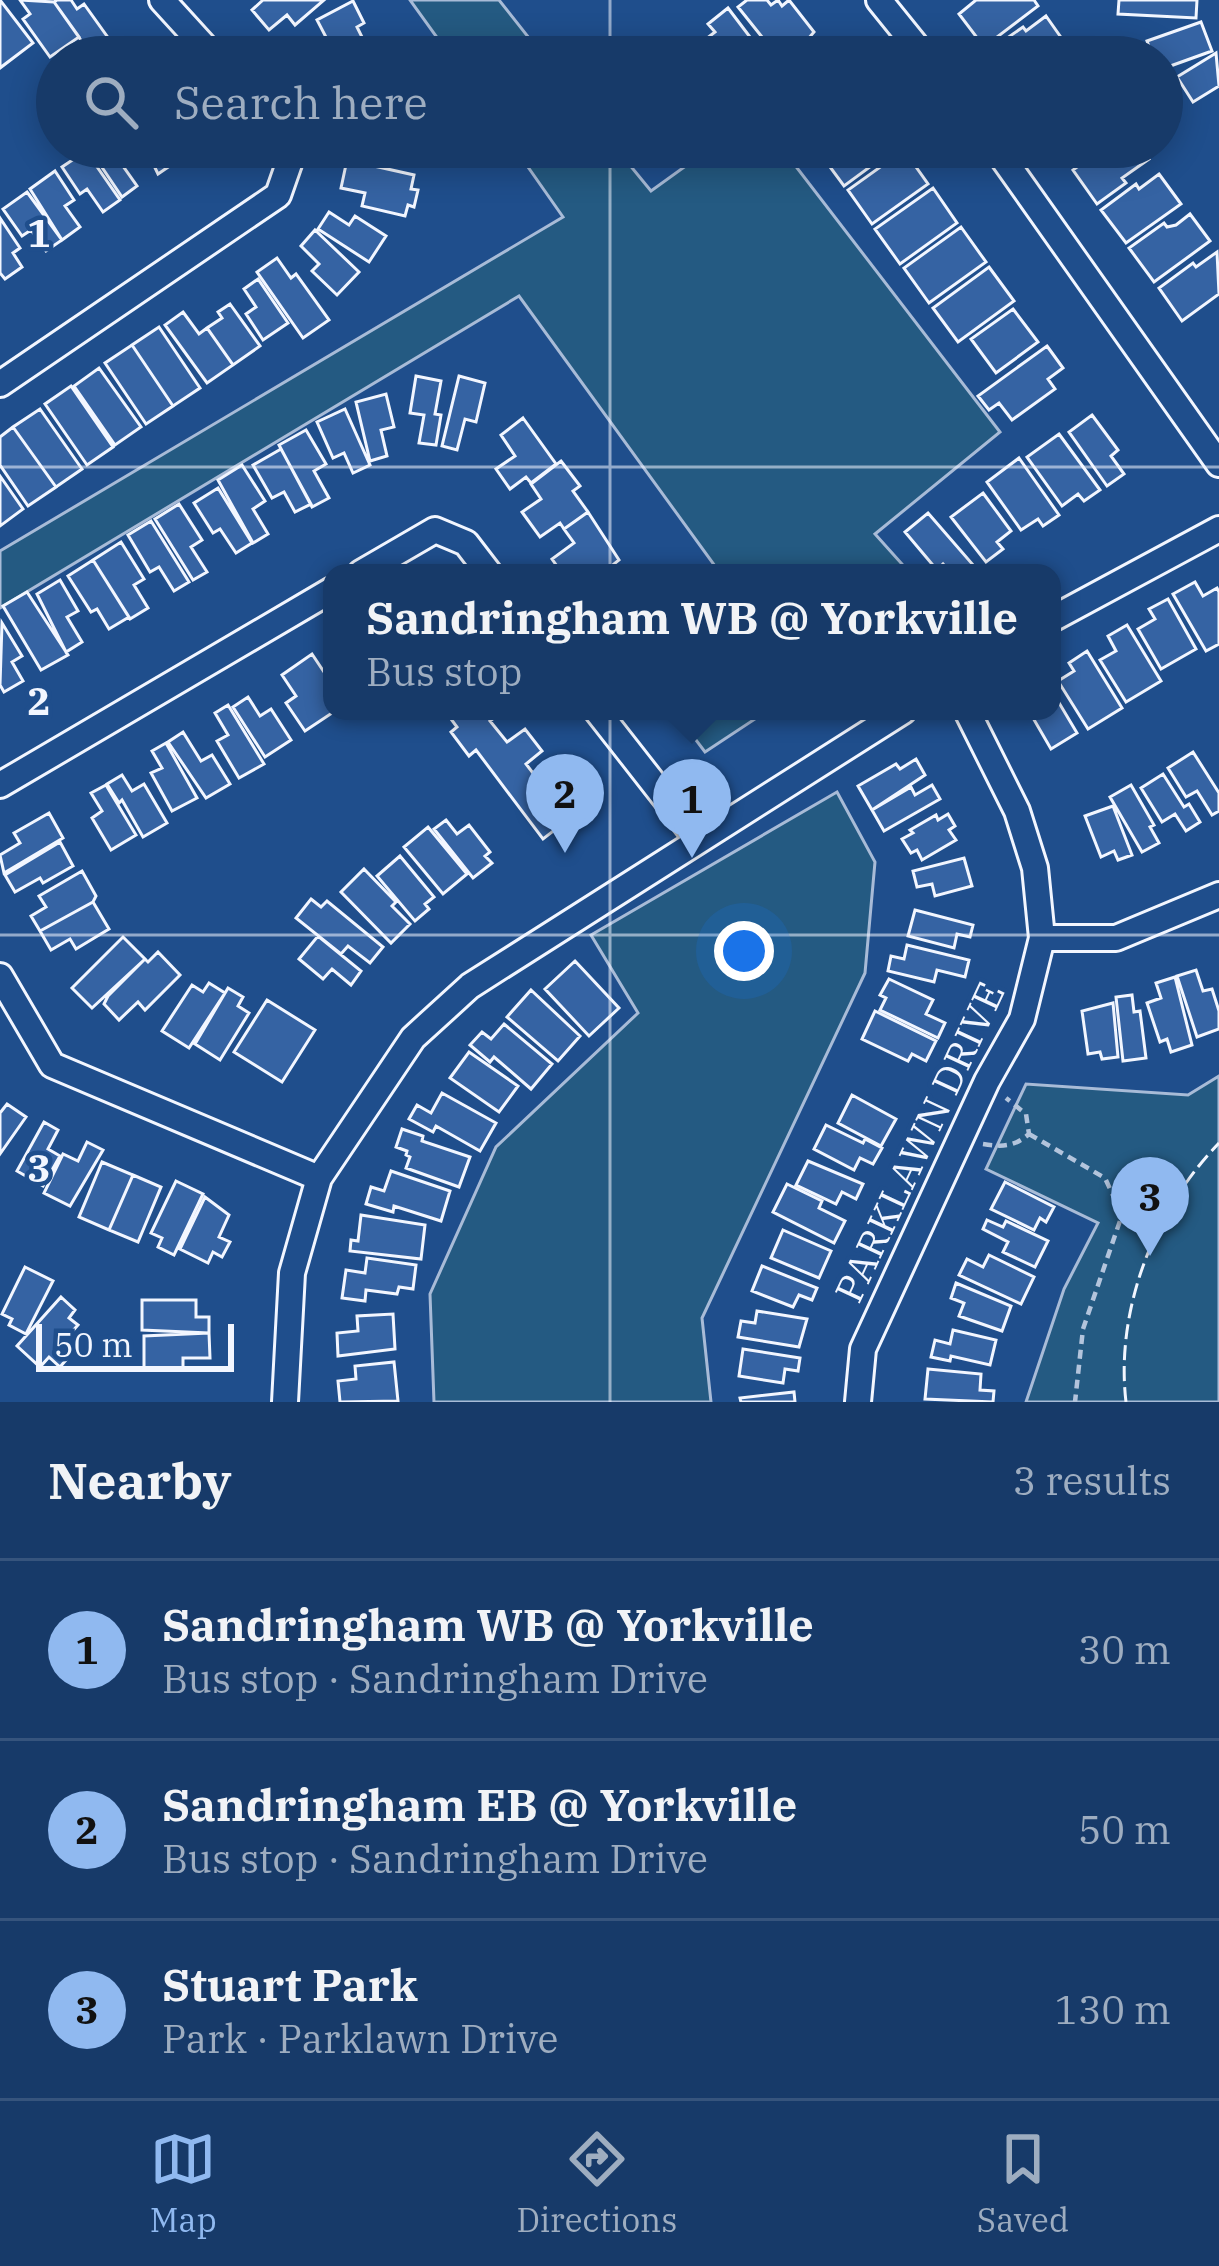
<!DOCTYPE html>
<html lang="en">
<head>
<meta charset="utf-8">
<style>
  body { margin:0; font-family:"IBM Plex Serif",serif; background:#244571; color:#f1f3f6 }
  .scale { position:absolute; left:36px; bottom:30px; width:198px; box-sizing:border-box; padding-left:12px; border:6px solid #f2f6ff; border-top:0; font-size:33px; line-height:42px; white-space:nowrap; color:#f2f6ff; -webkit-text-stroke:9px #1f4e8c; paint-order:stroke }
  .you { position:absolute; left:744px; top:951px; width:42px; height:42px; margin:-30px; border:9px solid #fff; border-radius:50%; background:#1a73e8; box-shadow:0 0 0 18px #1a73e833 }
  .badge { display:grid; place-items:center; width:78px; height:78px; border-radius:50%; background:#90b9f0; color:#111; font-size:39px; font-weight:700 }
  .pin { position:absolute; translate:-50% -99px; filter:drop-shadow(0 3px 6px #0008) }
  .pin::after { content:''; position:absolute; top:63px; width:42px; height:36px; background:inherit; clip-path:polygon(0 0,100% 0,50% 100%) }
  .popup { position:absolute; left:323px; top:564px; width:738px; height:156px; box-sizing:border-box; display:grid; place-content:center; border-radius:24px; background:#173a69; filter:drop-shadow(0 3px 9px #0005); font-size:39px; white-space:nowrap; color:#9eadc0 }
  .popup b { font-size:45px; color:#f1f3f6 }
  .popup::after { content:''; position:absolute; left:50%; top:100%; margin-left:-24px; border:24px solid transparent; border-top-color:#173a69 }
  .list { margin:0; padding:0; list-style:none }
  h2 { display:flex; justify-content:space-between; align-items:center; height:156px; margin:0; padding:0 48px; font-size:51px }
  h2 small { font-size:39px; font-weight:400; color:#9eadc0 }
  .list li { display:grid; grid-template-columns:78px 1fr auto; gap:36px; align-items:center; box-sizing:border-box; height:180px; padding:0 48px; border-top:3px solid #36547d }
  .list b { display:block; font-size:45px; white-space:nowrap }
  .list p { margin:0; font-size:39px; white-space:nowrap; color:#9eadc0 }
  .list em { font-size:39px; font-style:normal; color:#9eadc0 }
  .icon { flex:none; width:66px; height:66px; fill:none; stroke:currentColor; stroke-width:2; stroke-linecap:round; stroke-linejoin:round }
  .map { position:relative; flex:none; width:1219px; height:1402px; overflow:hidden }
  .search { position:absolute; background:#173a69; box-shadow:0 6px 30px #0003; left:36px; right:36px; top:36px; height:132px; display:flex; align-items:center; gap:30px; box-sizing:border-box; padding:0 42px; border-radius:66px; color:#9eadc0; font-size:45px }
  .sheet { height:696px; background:#173a69 }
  nav { display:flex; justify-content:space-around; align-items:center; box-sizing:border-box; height:168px; border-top:3px solid #36547d; background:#173a69; font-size:33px; color:#9eadc0 }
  nav a { display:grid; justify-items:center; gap:6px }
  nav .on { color:#90b9f0 }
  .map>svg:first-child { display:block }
</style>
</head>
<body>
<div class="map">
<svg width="1219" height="1402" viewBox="0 0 1219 1402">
  <rect width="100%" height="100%" fill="#1f4e8c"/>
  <!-- green -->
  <path fill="#245a82" stroke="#a8bbd7" stroke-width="3" d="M 410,0 L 499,0 L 544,57 L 451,57 Z
    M 514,147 L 615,147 L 651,191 L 712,147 L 781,147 L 1000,432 L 875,534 L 910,573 L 720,573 L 519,296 L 0,608 L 0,551 L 563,217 Z
    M 674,711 L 767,711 L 705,752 Z
    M 837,792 L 875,862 L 865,973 L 702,1318 L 711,1402 L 434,1402 L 430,1294 L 496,1147 L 638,1013 L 591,935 Z
    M 1219,1076 L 1219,1402 L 1026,1402 L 1064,1289 L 1098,1223 L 986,1169 L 1026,1084 L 1188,1095 Z"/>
  <!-- building -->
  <path fill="#3563a3" stroke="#f2f6ff" stroke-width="3" d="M 0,0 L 33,43 L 0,68 Z
    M 20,0 L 54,2 L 79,37 L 50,57 L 23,19 L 30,14 Z
    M 57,0 L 71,0 L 77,9 L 84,4 L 109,39 L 90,53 L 54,2 Z
    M 263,0 L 324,0 L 295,25 L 287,15 L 269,30 L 252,10 Z
    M 747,0 L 767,0 L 771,5 L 778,0 L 782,6 L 789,0 L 814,32 L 796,53 L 793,49 L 778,57 L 738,7 Z
    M 976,0 L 1034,0 L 1038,6 L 984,47 L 959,14 Z
    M 1119,0 L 1197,0 L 1196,18 L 1118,14 Z
    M 353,1 L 364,23 L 357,27 L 367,47 L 348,57 L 311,57 L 308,52 L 328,41 L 317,20 Z
    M 728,8 L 750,37 L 743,42 L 755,57 L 699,57 L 693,49 L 715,32 L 708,24 Z
    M 1046,16 L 1067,46 L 1052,57 L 990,57 L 987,52 L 1023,27 L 1026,31 Z
    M 1201,22 L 1212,51 L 1162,69 L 1162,57 L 1153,57 L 1147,41 Z
    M 1216,53 L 1219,86 L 1193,102 L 1177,77 Z
    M 125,147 L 133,159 L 123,166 L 137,186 L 122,197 L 89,148 Z
    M 145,147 L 168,147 L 177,161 L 158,174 Z
    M 348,147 L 417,147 L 417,151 L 423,152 L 421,166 L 347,156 Z
    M 826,147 L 897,147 L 844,186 L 819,152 Z
    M 1104,147 L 1141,147 L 1149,159 L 1122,178 L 1126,183 L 1097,204 L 1073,170 Z
    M 904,150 L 928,184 L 872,224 L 848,190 Z
    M 86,151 L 120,200 L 103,212 L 87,189 L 80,194 L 62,167 Z
    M 347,160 L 414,175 L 411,189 L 418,190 L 414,207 L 408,205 L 405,216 L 362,206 L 365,193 L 341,188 Z
    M 55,171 L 74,200 L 65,206 L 80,227 L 62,240 L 30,189 Z
    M 1159,174 L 1181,204 L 1126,243 L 1101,210 L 1136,184 L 1139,189 Z
    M 933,188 L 957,223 L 900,264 L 875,229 Z
    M 27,192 L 62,240 L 46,251 L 31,230 L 22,236 L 3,209 Z
    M 329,212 L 349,225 L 355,216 L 386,236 L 369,262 L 318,229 Z
    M 1190,214 L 1210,241 L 1154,282 L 1129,248 L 1164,223 L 1167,227 L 1176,225 Z
    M 0,218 L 20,248 L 13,253 L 22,267 L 5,279 L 0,273 Z
    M 961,227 L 986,262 L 929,303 L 904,268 Z
    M 315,230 L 359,272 L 337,295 L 312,271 L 319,264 L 301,246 Z
    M 1217,252 L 1219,294 L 1182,321 L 1159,288 L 1193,263 L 1196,267 Z
    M 277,258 L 291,278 L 296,274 L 329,320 L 303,338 L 257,272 Z
    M 989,267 L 1014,301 L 958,342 L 933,308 Z
    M 258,279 L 288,323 L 263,340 L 246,314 L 256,307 L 244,289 Z
    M 230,304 L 260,346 L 233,365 L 207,328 L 222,318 L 218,312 Z
    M 1013,309 L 1038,342 L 996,373 L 971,339 Z
    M 183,312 L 199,334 L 207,328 L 233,365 L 207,383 L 165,325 Z
    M 159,327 L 200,388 L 173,406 L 132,345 Z
    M 132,345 L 173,406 L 146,424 L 105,363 Z
    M 1047,346 L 1063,368 L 1048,379 L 1055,389 L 1012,420 L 999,403 L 989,410 L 978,396 Z
    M 99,368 L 141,427 L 115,445 L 74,386 Z
    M 416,376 L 441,381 L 435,414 L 441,415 L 436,445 L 419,443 L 424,415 L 410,413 Z
    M 459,376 L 485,383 L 476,422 L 465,419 L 457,450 L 442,446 Z
    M 71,386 L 113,447 L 87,465 L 45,404 Z
    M 386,394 L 394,427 L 381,430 L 387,456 L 370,461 L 356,402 Z
    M 40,409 L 82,469 L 56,487 L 13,427 Z
    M 345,409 L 370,465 L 353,473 L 344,453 L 333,458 L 317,422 Z
    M 1092,415 L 1118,450 L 1111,456 L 1124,474 L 1107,486 L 1069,432 Z
    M 523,418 L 556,464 L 531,483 L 526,477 L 510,489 L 496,469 L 515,456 L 501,435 Z
    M 13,427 L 56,487 L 28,506 L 0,465 L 0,437 Z
    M 306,430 L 326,464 L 314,471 L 329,498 L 312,507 L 279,445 Z
    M 1059,434 L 1100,490 L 1084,501 L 1078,494 L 1062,506 L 1027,457 Z
    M 281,449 L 311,504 L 295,512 L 284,492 L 272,498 L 253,465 Z
    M 1019,458 L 1059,515 L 1043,526 L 1038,519 L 1021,530 L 987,482 Z
    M 561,461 L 580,486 L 573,491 L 588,512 L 564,529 L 560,523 L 540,537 L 522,512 L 541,499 L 531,484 Z
    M 242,465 L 265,501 L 253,509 L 268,534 L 253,543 L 218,480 Z
    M 0,476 L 23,509 L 0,526 Z
    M 218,488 L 252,543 L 236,553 L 220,529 L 213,533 L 194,503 Z
    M 983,493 L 1011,531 L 997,542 L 1003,549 L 986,562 L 951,517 Z
    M 179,504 L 202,540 L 191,547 L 207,572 L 193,580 L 155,519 Z
    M 588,512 L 619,560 L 603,573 L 562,573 L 552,559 L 574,543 L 564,529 Z
    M 928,513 L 974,566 L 966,573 L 951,573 L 943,564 L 937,570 L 905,532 Z
    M 151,521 L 189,582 L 174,591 L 159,567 L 150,572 L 128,535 Z
    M 121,542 L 144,579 L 134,585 L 148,608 L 130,619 L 93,560 Z
    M 93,560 L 129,617 L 109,629 L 97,609 L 91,612 L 68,576 Z
    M 60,580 L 78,611 L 67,617 L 82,642 L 66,652 L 37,594 Z
    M 1195,582 L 1203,596 L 1217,588 L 1219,592 L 1219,644 L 1206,651 L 1173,594 Z
    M 27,592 L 68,655 L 41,670 L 3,606 Z
    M 1168,599 L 1196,649 L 1161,669 L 1138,629 L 1155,619 L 1149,609 Z
    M 2,623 L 22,656 L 12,662 L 23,681 L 4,692 L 0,685 Z
    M 1127,625 L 1161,681 L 1126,702 L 1100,660 L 1116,651 L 1108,636 Z
    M 1087,651 L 1122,708 L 1088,729 L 1058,681 L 1074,671 L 1069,663 Z
    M 312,654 L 324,672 L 332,667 L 335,711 L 305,731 L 286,703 L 296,696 L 282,675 Z
    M 1052,691 L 1077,733 L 1051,749 L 1029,711 L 1052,711 Z
    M 248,697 L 260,716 L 271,709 L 291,740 L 265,757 L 233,707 Z
    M 228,705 L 264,764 L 239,778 L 217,741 L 228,735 L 215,713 Z
    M 445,711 L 503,711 L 490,721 L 507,742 L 525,729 L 542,751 L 526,764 L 542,785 L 559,772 L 577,795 L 561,808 L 569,819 L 543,839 L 476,750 L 469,756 L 451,732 L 457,727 Z
    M 183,732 L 201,761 L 212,755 L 230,784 L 206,798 L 168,742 Z
    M 166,743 L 197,798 L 172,811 L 151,773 L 162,768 L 152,751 Z
    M 1193,752 L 1219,793 L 1219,811 L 1212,815 L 1197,791 L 1186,797 L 1168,768 Z
    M 916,759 L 925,775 L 872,810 L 858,786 L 896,764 L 900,769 Z
    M 1163,774 L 1184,807 L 1189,804 L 1200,822 L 1186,831 L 1175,814 L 1162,822 L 1141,788 Z
    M 122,775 L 132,791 L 144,784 L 167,823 L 143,837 L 122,800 L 119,803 L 107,784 Z
    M 106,785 L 136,835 L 111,850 L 92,818 L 102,811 L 91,793 Z
    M 932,785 L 940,799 L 884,831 L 872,810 L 911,787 L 915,795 Z
    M 1131,785 L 1154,825 L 1150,827 L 1159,843 L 1142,852 L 1110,797 Z
    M 1113,806 L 1132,855 L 1118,860 L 1114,851 L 1101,857 L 1085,816 Z
    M 49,813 L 63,838 L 4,873 L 0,855 L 20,843 L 14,833 Z
    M 948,814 L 955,826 L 949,830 L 956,840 L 922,860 L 917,850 L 911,853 L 902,839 L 913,833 L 910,830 L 936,815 L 938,820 Z
    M 446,820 L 457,834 L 469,825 L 490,852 L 485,856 L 492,863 L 473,878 L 434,829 Z
    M 428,827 L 467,874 L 443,894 L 404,847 Z
    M 60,842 L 73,866 L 43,883 L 40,878 L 15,892 L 5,875 Z
    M 400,856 L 434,897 L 425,904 L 429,909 L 415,921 L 377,876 Z
    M 964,858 L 972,886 L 935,896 L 932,884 L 917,887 L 913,871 Z
    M 364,869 L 396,902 L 392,906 L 410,924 L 391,943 L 341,892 Z
    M 82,871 L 96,896 L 93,902 L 40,931 L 31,916 L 46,907 L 39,896 Z
    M 311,899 L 321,907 L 327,901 L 383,947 L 370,963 L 348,946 L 341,954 L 296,918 Z
    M 93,902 L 109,929 L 76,949 L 70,939 L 51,950 L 40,931 Z
    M 915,910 L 973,925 L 970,937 L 957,934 L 954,948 L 908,936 Z
    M 318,936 L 361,971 L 351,985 L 332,969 L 323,979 L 299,959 Z
    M 123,937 L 145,959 L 92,1008 L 72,988 Z
    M 907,945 L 969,960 L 965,977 L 937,970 L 934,982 L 888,971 L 891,956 L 904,959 Z
    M 158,952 L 180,975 L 145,1010 L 138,1002 L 119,1020 L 104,1004 L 108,996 L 145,959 L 148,962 Z
    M 575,961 L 619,1008 L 589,1036 L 545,989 Z
    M 1196,970 L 1203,991 L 1212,989 L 1219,1011 L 1219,1029 L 1197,1037 L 1177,976 Z
    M 1175,977 L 1192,1045 L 1171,1052 L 1167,1039 L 1160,1042 L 1147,1003 L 1161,998 L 1156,983 Z
    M 889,979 L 933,1000 L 926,1014 L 945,1023 L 938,1038 L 880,1010 L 886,998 L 880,995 Z
    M 209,983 L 225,993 L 189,1048 L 162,1031 L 192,985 L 203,992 Z
    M 228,988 L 243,997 L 238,1006 L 249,1013 L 220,1060 L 195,1044 Z
    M 531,990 L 580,1036 L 558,1061 L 507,1017 Z
    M 1132,995 L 1134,1012 L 1140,1011 L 1146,1058 L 1123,1061 L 1116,997 Z
    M 267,1000 L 315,1030 L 282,1082 L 234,1052 Z
    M 1113,1003 L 1118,1057 L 1102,1059 L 1100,1052 L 1088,1054 L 1082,1011 Z
    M 875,1011 L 936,1041 L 926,1061 L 912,1054 L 908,1061 L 862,1039 Z
    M 504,1024 L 552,1064 L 531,1089 L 494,1057 L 490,1062 L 470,1045 L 482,1032 L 491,1039 Z
    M 469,1052 L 518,1086 L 499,1112 L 450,1078 Z
    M 442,1093 L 496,1123 L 480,1151 L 436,1126 L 433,1132 L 409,1119 L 417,1105 L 431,1113 Z
    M 852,1095 L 896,1119 L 881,1146 L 838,1123 Z
    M 7,1104 L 26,1117 L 0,1154 L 0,1113 Z
    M 44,1122 L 58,1130 L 48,1149 L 60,1156 L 43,1186 L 17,1171 Z
    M 826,1125 L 863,1143 L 865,1139 L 882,1148 L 873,1164 L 860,1158 L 854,1170 L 814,1149 Z
    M 402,1129 L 423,1136 L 422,1141 L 470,1157 L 459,1187 L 406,1168 L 410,1157 L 406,1155 L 407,1151 L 396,1147 Z
    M 87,1142 L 103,1150 L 70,1206 L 44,1193 L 63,1154 L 78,1161 Z
    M 808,1161 L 863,1184 L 856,1199 L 842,1192 L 836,1204 L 796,1185 Z
    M 102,1162 L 133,1175 L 109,1230 L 79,1217 Z
    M 391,1171 L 450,1191 L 441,1221 L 394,1206 L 393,1212 L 366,1204 L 371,1187 L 384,1191 Z
    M 133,1175 L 161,1187 L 138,1242 L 109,1230 Z
    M 176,1181 L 203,1194 L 174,1255 L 158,1247 L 162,1238 L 151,1233 Z
    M 1005,1182 L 1054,1207 L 1046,1222 L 1040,1218 L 1034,1230 L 991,1209 Z
    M 787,1184 L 822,1201 L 819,1208 L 845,1221 L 834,1243 L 773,1212 Z
    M 205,1197 L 229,1215 L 219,1237 L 230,1242 L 222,1257 L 213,1252 L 208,1263 L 180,1249 Z
    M 361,1215 L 425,1225 L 421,1259 L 350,1251 L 351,1240 L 358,1241 Z
    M 987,1220 L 1003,1227 L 1006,1221 L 1048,1241 L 1035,1267 L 1003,1252 L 1008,1242 L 983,1229 Z
    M 783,1230 L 831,1251 L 819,1278 L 771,1258 Z
    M 989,1255 L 1034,1277 L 1021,1304 L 959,1275 L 967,1259 L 983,1267 Z
    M 367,1258 L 416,1265 L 413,1289 L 399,1287 L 397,1294 L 366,1290 L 365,1301 L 342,1298 L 346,1270 L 365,1273 Z
    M 762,1266 L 817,1288 L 812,1300 L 799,1295 L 793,1307 L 752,1291 Z
    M 25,1267 L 53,1281 L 26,1334 L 9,1325 L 12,1319 L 2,1314 Z
    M 956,1283 L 1011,1306 L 1002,1331 L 959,1316 L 964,1303 L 951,1298 Z
    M 61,1297 L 75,1310 L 69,1318 L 78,1325 L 61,1344 L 72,1353 L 60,1367 L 49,1357 L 40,1367 L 17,1346 Z
    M 142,1300 L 196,1300 L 196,1317 L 209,1317 L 209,1333 L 142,1330 Z
    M 757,1311 L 807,1319 L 799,1347 L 738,1337 L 741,1321 L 755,1323 Z
    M 393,1314 L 395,1349 L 338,1356 L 337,1333 L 358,1331 L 357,1316 Z
    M 953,1330 L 996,1340 L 990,1365 L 951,1356 L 950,1361 L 931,1357 L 935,1340 L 950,1344 Z
    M 209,1333 L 210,1358 L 183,1358 L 183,1368 L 144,1369 L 144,1336 Z
    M 743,1349 L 800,1358 L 798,1371 L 785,1369 L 783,1383 L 739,1376 Z
    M 394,1362 L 398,1401 L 340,1402 L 338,1381 L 356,1379 L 355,1366 Z
    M 928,1369 L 981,1374 L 980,1390 L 994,1391 L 993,1402 L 925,1399 Z
    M 794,1392 L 795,1402 L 741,1402 L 740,1398 Z"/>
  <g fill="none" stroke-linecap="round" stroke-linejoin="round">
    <!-- street casing -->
    <g stroke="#f2f6ff" stroke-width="30">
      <path id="street" d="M 162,0 L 214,57
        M 879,0 L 925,57
        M 995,147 L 1219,464
        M 0,384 L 278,195 L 292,155 L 290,147
        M 361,573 L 435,530 L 466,543 L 489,573
        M 1052,619 L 1219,529
        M 597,711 L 698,840
        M 0,785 L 332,590
        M 1042,938 L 1116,938 L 1219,895
        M 0,976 L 52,1065 L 319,1178
        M 285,1402 L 292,1273 L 319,1178 L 413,1038 L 470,986 L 903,711
        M 858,1402 L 863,1349 L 987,1081 L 1022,1019 L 1042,938 L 1035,868 L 1017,811 L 967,711"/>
    </g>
    <!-- path -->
    <path stroke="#b3c4dc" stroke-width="4.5" stroke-dasharray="9 6" stroke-linecap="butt" d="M 1029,1134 L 1105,1178 L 1122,1215 L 1083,1329 L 1075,1402
      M 983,1144 C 1002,1147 1014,1147 1029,1134 L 1026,1114 L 1006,1098"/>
    <!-- street -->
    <use href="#street" stroke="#1f4e8c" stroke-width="24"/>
    <!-- fence -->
    <path stroke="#f2f6ff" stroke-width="3" stroke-dasharray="15 6" stroke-linecap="butt" d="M 1126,1402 C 1115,1309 1155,1209 1219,1143"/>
  </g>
  <!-- grid -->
  <path fill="none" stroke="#f2f6ff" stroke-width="3" stroke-opacity="0.55" d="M 610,0 L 610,57M 610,147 L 610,1402M 0,467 L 1219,467M 0,935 L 1219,935"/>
  <g text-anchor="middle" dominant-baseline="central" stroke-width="9" stroke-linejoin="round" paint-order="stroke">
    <!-- street labels -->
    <g font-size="39" fill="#f2f6ff" stroke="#1f4e8c">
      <text transform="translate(919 1142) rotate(-65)">PARKLAWN DRIVE</text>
    </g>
  </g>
  <g font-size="39" text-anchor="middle" font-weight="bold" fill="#f2f6ff" stroke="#1f4e8c" stroke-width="9" stroke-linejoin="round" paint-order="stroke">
    <text x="39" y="247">1</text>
    <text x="39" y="715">2</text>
    <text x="39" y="1182">3</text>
  </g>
</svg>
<div class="scale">50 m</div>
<div class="you"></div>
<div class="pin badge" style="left:692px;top:858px">1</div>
<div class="popup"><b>Sandringham WB @ Yorkville</b>Bus stop</div>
<div class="pin badge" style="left:565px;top:853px">2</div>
<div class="pin badge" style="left:1150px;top:1256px">3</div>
<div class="search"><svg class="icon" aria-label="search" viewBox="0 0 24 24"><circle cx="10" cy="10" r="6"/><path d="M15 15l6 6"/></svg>Search here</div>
</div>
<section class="sheet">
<h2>Nearby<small>3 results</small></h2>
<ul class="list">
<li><span class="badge">1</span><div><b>Sandringham WB @ Yorkville</b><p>Bus stop · Sandringham Drive</p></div><em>30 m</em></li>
<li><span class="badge">2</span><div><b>Sandringham EB @ Yorkville</b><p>Bus stop · Sandringham Drive</p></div><em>50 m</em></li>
<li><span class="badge">3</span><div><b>Stuart Park</b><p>Park · Parklawn Drive</p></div><em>130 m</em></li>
</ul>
</section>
<nav>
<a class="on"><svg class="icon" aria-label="map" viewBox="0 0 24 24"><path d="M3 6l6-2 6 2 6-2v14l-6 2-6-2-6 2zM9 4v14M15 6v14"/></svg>Map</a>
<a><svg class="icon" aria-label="directions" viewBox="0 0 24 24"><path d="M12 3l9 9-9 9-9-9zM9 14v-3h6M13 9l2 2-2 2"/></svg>Directions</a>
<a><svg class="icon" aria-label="saved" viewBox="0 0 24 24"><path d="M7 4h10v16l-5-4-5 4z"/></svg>Saved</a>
</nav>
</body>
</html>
